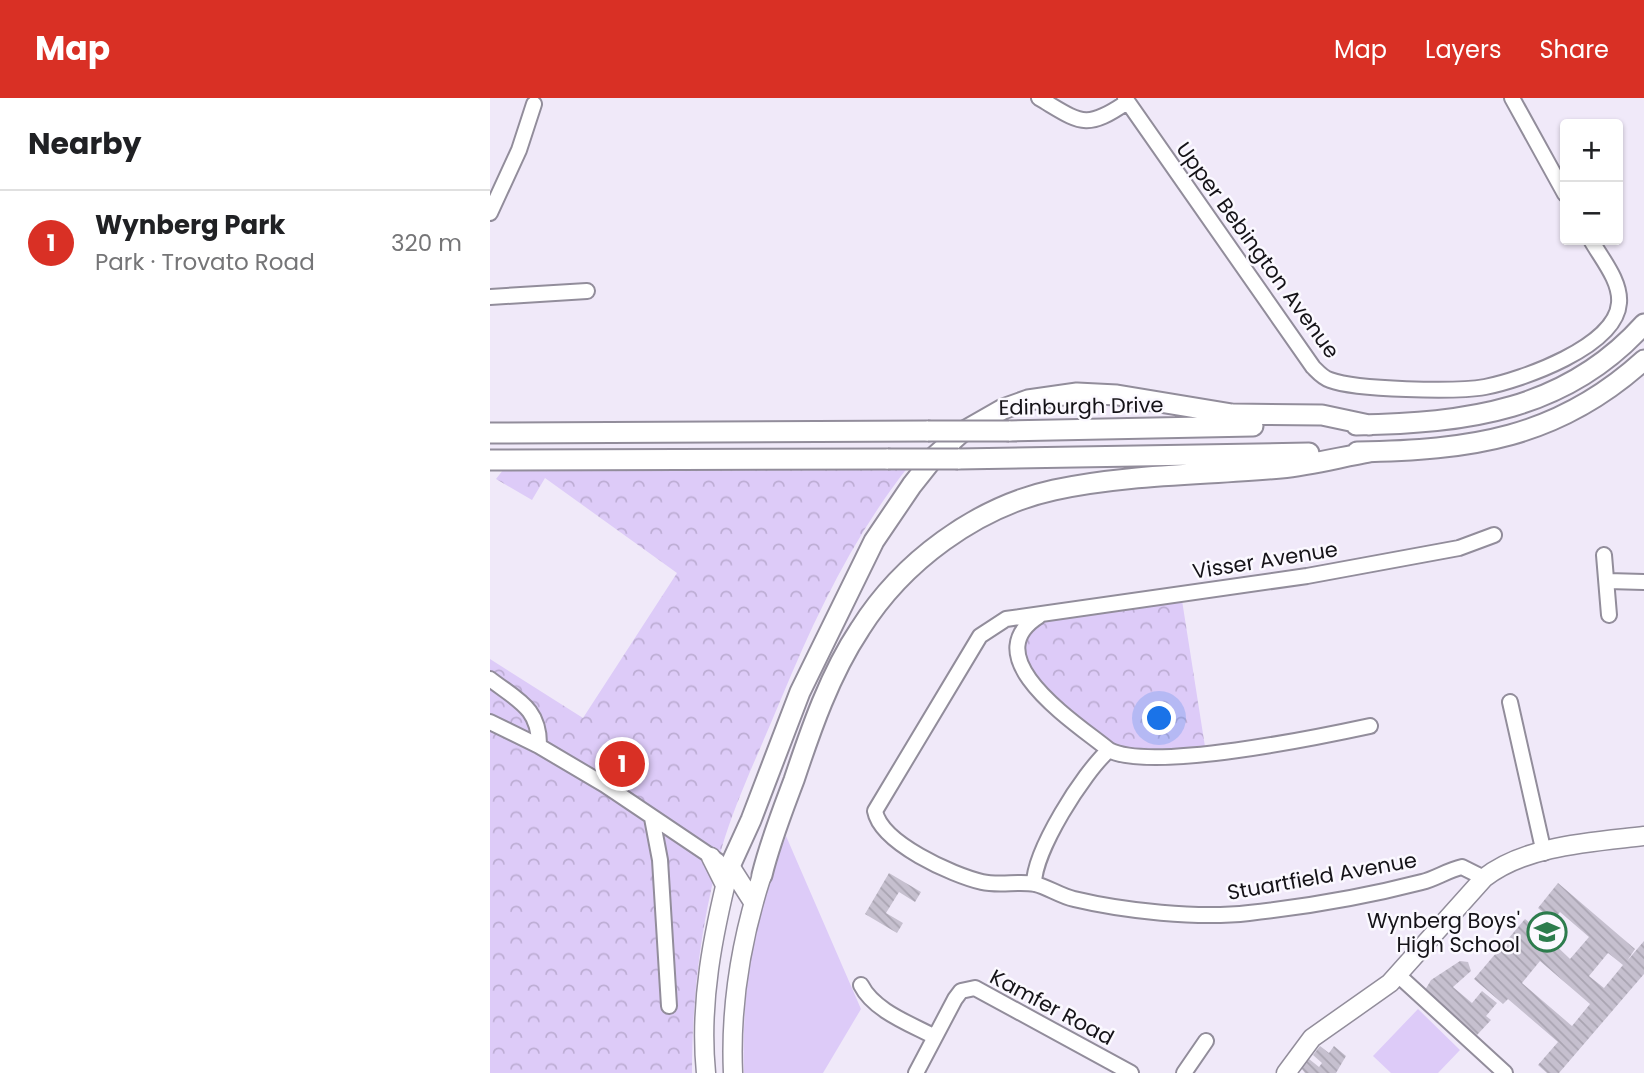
<!DOCTYPE html>
<html lang="en">
<head>
<meta charset="utf-8">
<style>
  body { margin:0; font-family:Poppins,sans-serif; background:#f6f6f6; color:#202124 }
  .controls { position:absolute; right:21px; top:21px; display:grid; overflow:hidden; border-radius:7px; box-shadow:0 2px 5px #0004 }
  .controls button { width:63px; height:63px; display:grid; place-items:center; padding:0; border:0; border-bottom:2px solid #e0e0e0; background:#fff; color:#202124; font:35px sans-serif }
  .you { position:absolute; left:670px; top:621px; width:24px; height:24px; margin:-18px; border:5px solid #fff; border-radius:50%; background:#1a73e8; box-shadow:0 0 0 10px #1a73e833 }
  .badge { display:grid; place-items:center; width:46px; height:46px; border-radius:50%; background:#d93025; color:#fff; font-size:23px; font-weight:700 }
  .pin { position:absolute; translate:-50% -50%; border:4px solid #fff; box-shadow:0 2px 7px #0006 }
  .list { margin:0; padding:0; list-style:none }
  h2 { display:flex; justify-content:space-between; align-items:center; height:91px; margin:0; padding:0 28px; font-size:30px }
  h2 small { font-size:23px; font-weight:400; color:#757577 }
  .list li { display:grid; grid-template-columns:46px 1fr auto; gap:21px; align-items:center; box-sizing:border-box; height:105px; padding:0 28px; border-top:2px solid #e0e0e0 }
  .list b { display:block; font-size:26px; white-space:nowrap }
  .list p { margin:0; font-size:23px; white-space:nowrap; color:#757577 }
  .list em { font-size:23px; font-style:normal; color:#757577 }
  .map { position:relative; flex:none; width:1154px; height:975px; overflow:hidden }
  header { display:flex; align-items:center; gap:42px; box-sizing:border-box; height:98px; padding:0 35px; background:#d93025; color:#fff }
  header strong { font-size:33px }
  nav { display:flex; gap:38px; margin-inline-start:auto; font-size:24px }
  main { display:flex }
  aside { flex:1; background:#fff }
  .map>svg:first-child { display:block }
</style>
</head>
<body>
<header>
<strong>Map</strong>
<nav><a>Map</a><a>Layers</a><a>Share</a></nav>
</header>
<main>
<aside>
<h2>Nearby<small></small></h2>
<ul class="list">
<li><span class="badge">1</span><div><b>Wynberg Park</b><p>Park · Trovato Road</p></div><em>320 m</em></li>
</ul>
</aside>
<div class="map">
<svg width="1154" height="975" viewBox="0 0 1154 975">
  <defs>
    <pattern id="forest-crowns" width="20" height="18" patternUnits="userSpaceOnUse" patternTransform="scale(1.75)"><rect width="20" height="18" fill="#ddcbf8"/><path d="M2 6a3 3 0 1 1 6 0M12 15a3 3 0 1 1 6 0" fill="none" stroke="#bdadd4"/></pattern>
    <pattern id="building-back-hatch" width="6" height="6" patternUnits="userSpaceOnUse" patternTransform="scale(1.75)"><rect width="6" height="6" fill="#c6c0cf"/><path d="M-1 5l2 2M0 0l6 6M5-1l2 2" fill="none" stroke="#a9a4b1"/></pattern>
  </defs>
  <rect width="100%" height="100%" fill="#f0e9f9"/>
  <!-- grass -->
  <path fill="#ddcbf8" d="M 296,738 L 371,911 L 333,975 L 254,975 C 251,893 264,814 296,738 Z
    M 928,911 L 970,952 L 948,975 L 901,975 L 883,958 Z"/>
  <!-- forest -->
  <path fill="url(#forest-crowns)" d="M 418,369 C 363,439 325,519 291,601 C 271,650 247,699 232,749 C 211,822 202,899 202,975 L 0,975 L 0,561 L 93,620 L 187,475 L 55,380 L 42,402 L 6,381 L 13,372 Z
    M 691,496 L 716,655 L 637,661 L 555,600 L 531,563 L 540,524 Z"/>
  <!-- building -->
  <path fill="url(#building-back-hatch)" fill-rule="evenodd" d="M 399,775 L 431,794 L 425,804 L 409,794 L 396,815 L 413,825 L 407,835 L 375,816 Z
    M 1068,785 L 1145,851 L 1137,863 L 1154,843 L 1154,876 L 1069,975 L 1057,975 L 1048,967 L 1068,944 L 1018,901 L 1013,906 L 984,881 L 1035,821 L 1040,825 L 1046,818 L 1051,823 L 1056,817 L 1048,810 ZM 1070,814 L 1099,839 L 1080,861 L 1057,839 L 1063,832 L 1058,828 ZM 1118,855 L 1133,867 L 1114,890 L 1099,878 ZM 1050,863 L 1100,906 L 1082,928 L 1032,885 Z
    M 970,863 L 978,864 L 981,873 L 963,889 L 982,905 L 992,893 L 1007,905 L 996,918 L 1001,922 L 987,937 L 935,892 L 941,882 Z
    M 830,948 L 839,955 L 844,948 L 856,958 L 846,975 L 815,975 L 811,970 L 819,961 L 829,969 L 832,965 L 823,957 Z"/>
  <g fill="none" stroke-linecap="round" stroke-linejoin="round">
    <!-- minor casing -->
    <g stroke="#928d9b" stroke-width="18">
      <path id="minor" d="M 549,0 C 590,24 595,33 637,4
        M 635,0 L 823,269 C 828,274 833,280 840,282 C 866,292 966,294 995,289 C 1031,282 1126,249 1129,205 C 1131,183 1111,160 1101,142
        M 1022,0 L 1075,96
        M 0,115 L 29,52 L 44,6
        M 0,199 L 97,193
        M 1114,457 L 1119,517
        M 1118,483 L 1154,484
        M 549,518 C 482,560 589,627 619,652
        M 0,581 C 27,602 50,610 49,648
        M 1020,604 L 1054,755
        M 0,624 L 49,648 L 115,687 L 228,763
        M 162,720 L 170,762 L 179,908
        M 994,780 L 972,769 C 958,772 945,781 932,784 C 878,798 814,809 759,815 C 708,821 634,813 584,801 C 570,798 558,789 545,786 C 528,783 509,788 492,784 C 462,777 391,745 385,713 L 490,538 L 516,521 L 817,478 L 969,450 L 1004,437
        M 544,786 C 544,753 593,675 619,652 C 661,674 829,639 880,628
        M 908,877 L 1015,975
        M 371,887 C 384,913 421,926 445,939
        M 426,975 L 465,901 L 471,893 L 485,890 L 641,975
        M 694,975 L 716,943"/>
    </g>
    <!-- major casing -->
    <g stroke="#928d9b" stroke-width="21">
      <path id="major" d="M 221,759 L 235,787
        M 240,768 L 263,804
        M 216,975 C 209,905 223,836 240,768
        M 243,975 C 240,907 251,842 272,777
        M 796,975 L 822,940 L 900,885 L 994,780 C 1036,747 1103,744 1154,738"/>
    </g>
    <!-- highway casing -->
    <g stroke="#928d9b" stroke-width="23">
      <path id="highway" d="M 866,327 C 976,325 1076,313 1154,226
        M 519,333 L 763,328
        M 0,335 L 438,333
        M 867,354 C 980,352 1067,341 1154,262
        M 468,361 L 819,355
        M 0,362 L 398,361
        M 240,768 L 261,722 L 310,594 L 384,443 L 422,387 L 445,358 L 471,335 L 513,311 L 538,302 L 587,295 L 627,297 L 742,316 L 832,317 L 879,327
        M 272,777 C 280,744 292,714 304,682 C 321,631 340,576 370,531 C 412,464 486,409 564,392 C 638,376 716,377 791,370 C 821,367 851,359 880,354"/>
    </g>
    <!-- minor -->
    <use href="#minor" stroke="#fff" stroke-width="14"/>
    <!-- major -->
    <use href="#major" stroke="#fff" stroke-width="18"/>
    <!-- highway -->
    <use href="#highway" stroke="#fff" stroke-width="19"/>
    <!-- highway-bridge casing -->
    <g stroke="#928d9b" stroke-width="23" stroke-linecap="butt">
      <path id="highway-bridge" d="M 438,333 L 519,333
        M 398,361 L 468,361"/>
    </g>
    <!-- highway-bridge -->
    <use href="#highway-bridge" stroke="#fff" stroke-width="19"/>
  </g>
  <!-- icons -->
  <defs>
    <g id="school-ring" transform="scale(2.0125)"><circle r="9.5" fill="#fbf9ff" stroke="#2d7c4d" stroke-width="1.5"/><path d="M0-5L7-2L0 1L-7-2ZM-4 1L0 2.5L4 1V4Q0 6-4 4Z" fill="#2d7c4d"/></g>
  </defs>
  <g fill-rule="evenodd">
    <use href="#school-ring" x="1057" y="834"/>
  </g>
  <g text-anchor="middle" dominant-baseline="central" stroke-width="5" stroke-linejoin="round" paint-order="stroke">
    <!-- street labels -->
    <g font-size="21" fill="#151318" stroke="#fbf9ff">
      <text transform="translate(768 152) rotate(54)">Upper Bebington Avenue</text>
      <text transform="translate(591 308) rotate(-1)">Edinburgh Drive</text>
      <text transform="translate(775 462) rotate(-9)">Visser Avenue</text>
      <text transform="translate(832 778) rotate(-10)">Stuartfield Avenue</text>
      <text transform="translate(562 909) rotate(28)">Kamfer Road</text>
    </g>
    <!-- poi labels -->
    <g font-size="21" fill="#151318" stroke="#fbf9ff" text-anchor="end">
      <text x="1030" y="822">Wynberg Boys'<tspan x="1030" dy="24">High School</tspan></text>
    </g>
  </g>
</svg>
<div class="controls">
<button>+</button>
<button>−</button>
</div>
<div class="you"></div>
<div class="pin badge" style="left:132px;top:666px">1</div>
</div>
</main>
</body>
</html>
